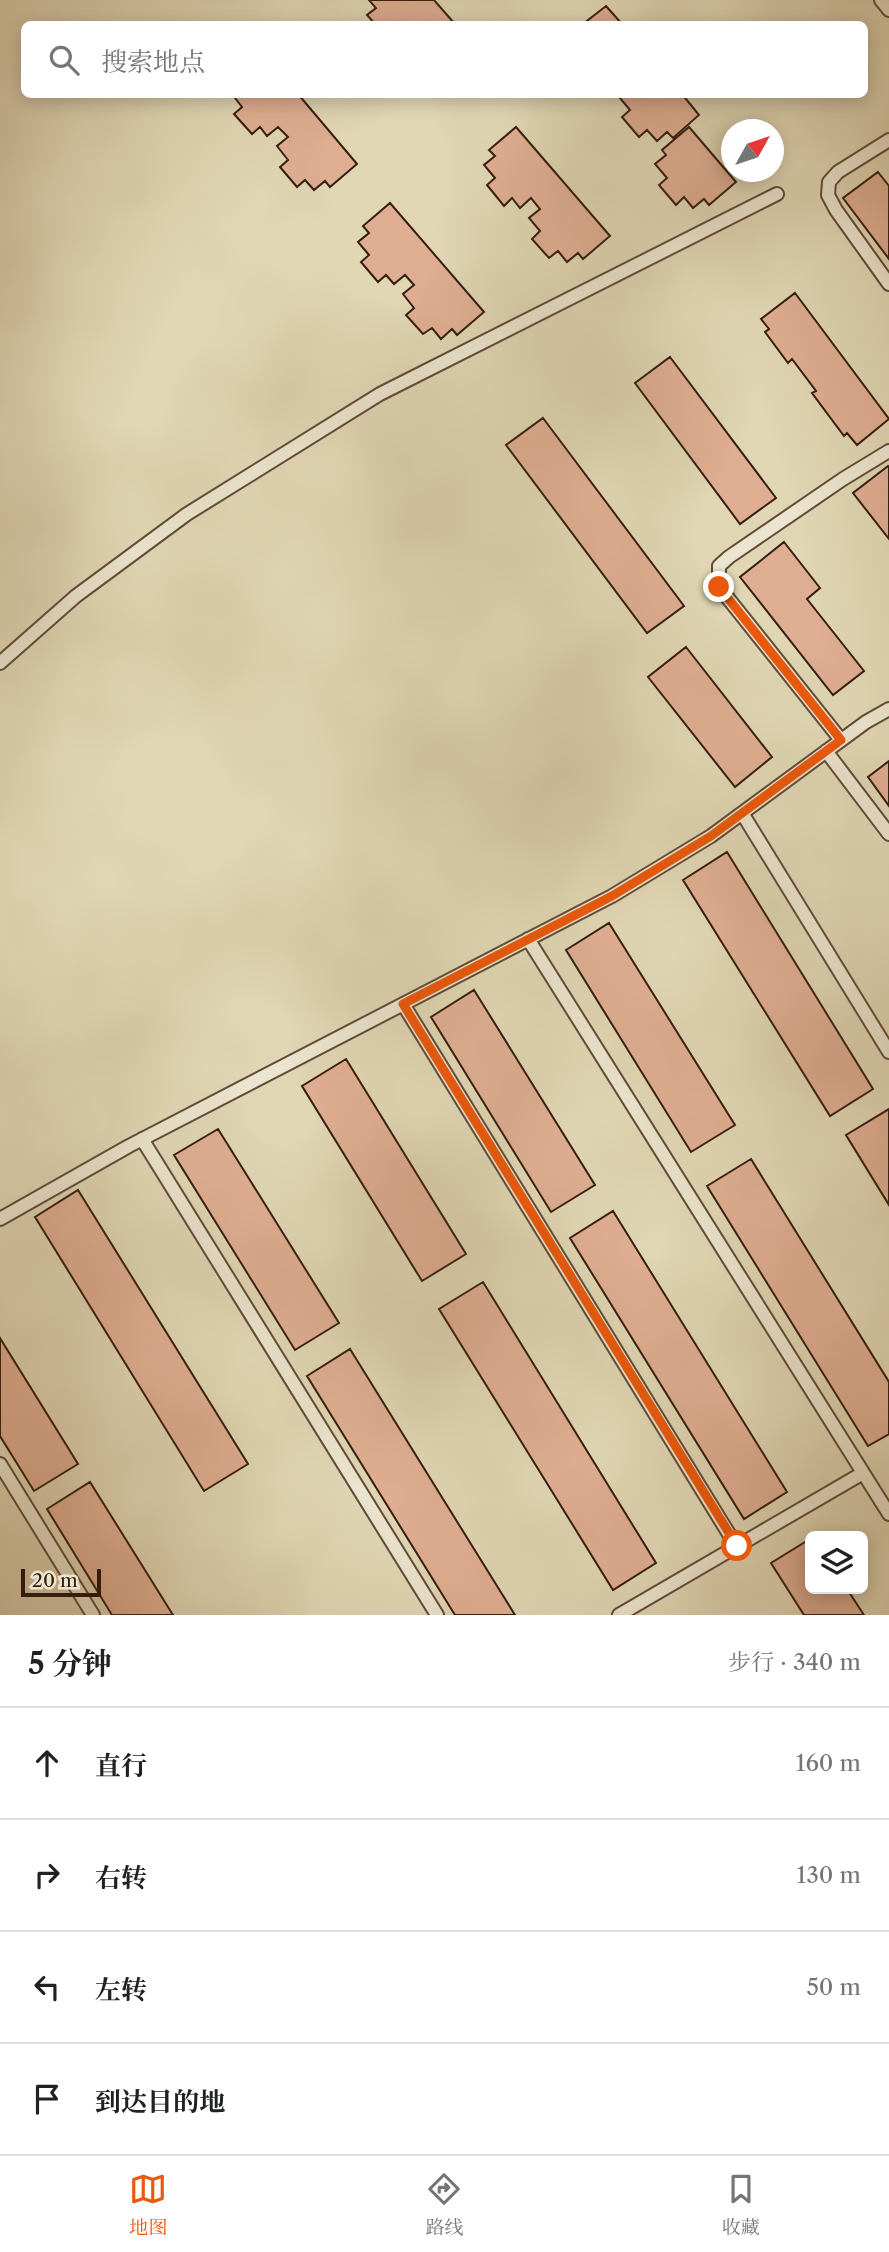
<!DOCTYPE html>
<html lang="zh">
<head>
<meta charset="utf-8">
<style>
  body { margin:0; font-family:"Libre Caslon Text","Noto Serif SC",serif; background:#f2f2f2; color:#202124 }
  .controls { position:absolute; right:21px; bottom:21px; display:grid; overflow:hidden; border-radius:10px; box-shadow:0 4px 18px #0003 }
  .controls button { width:63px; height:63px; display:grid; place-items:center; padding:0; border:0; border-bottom:2px solid #e0e0e0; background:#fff; color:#202124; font:35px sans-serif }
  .compass { position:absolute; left:721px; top:119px; width:63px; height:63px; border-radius:50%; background:#fff; box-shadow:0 4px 18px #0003; rotate:50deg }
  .scale { position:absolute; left:21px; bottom:18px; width:80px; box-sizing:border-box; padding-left:7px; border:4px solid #351d10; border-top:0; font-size:19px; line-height:24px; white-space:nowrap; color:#351d10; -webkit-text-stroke:5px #ebe4ce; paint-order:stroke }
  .stop { position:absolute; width:21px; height:21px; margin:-16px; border:5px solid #ea580c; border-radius:50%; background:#fff }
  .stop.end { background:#ea580c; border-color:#fff; box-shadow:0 2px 7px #0008 }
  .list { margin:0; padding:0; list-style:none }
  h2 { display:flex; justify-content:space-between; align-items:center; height:91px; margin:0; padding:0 28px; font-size:30px }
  h2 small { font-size:23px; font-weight:400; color:#757577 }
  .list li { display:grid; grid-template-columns:46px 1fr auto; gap:21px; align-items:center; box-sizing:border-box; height:112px; padding:0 28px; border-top:2px solid #e0e0e0 }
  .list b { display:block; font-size:26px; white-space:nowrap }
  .list em { font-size:23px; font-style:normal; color:#757577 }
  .icon { flex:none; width:38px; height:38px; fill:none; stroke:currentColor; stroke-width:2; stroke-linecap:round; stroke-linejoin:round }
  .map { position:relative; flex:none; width:889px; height:1615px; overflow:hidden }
  .search { position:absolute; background:#fff; box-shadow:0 4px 18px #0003; left:21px; right:21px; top:21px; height:77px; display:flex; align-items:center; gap:18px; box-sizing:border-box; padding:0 24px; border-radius:10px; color:#757577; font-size:26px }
  .sheet { height:539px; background:#fff }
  nav { display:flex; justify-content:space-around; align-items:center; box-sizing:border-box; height:98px; border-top:2px solid #e0e0e0; background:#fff; font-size:19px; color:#757577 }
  nav a { display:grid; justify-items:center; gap:4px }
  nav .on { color:#ea580c }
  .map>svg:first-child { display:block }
</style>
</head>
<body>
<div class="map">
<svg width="889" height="1615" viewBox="0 0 889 1615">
  <rect width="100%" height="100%" fill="#e0d6b4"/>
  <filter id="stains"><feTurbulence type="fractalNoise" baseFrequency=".00286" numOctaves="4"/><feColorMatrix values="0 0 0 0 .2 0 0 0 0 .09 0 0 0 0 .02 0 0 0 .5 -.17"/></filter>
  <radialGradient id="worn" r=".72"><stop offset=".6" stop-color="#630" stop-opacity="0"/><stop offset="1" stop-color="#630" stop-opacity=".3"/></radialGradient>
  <!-- building -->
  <path fill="#dfae92" stroke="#351d10" stroke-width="2" d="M 369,0 L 434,0 L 455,24 L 375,24 L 367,15 L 376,8 Z
    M 606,6 L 622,24 L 583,24 Z
    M 232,94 L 298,94 L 357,164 L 330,187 L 325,181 L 314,190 L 305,180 L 297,187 L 280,167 L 288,160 L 277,146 L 288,137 L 278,127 L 267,136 L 260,127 L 252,134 L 234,114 L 242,107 Z
    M 621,94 L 682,94 L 699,115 L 673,138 L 667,132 L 657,141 L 647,130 L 639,137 L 622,117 L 630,110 L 619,97 Z
    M 516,127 L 610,236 L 583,259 L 578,253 L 567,262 L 558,251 L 549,258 L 532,239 L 540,231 L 529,218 L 540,209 L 531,198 L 520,208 L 512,198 L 504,206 L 487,185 L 495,178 L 484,165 L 495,156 L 489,150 Z
    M 689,127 L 736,182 L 709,205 L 704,199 L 693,208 L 684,197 L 676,205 L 659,185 L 667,178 L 655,164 L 666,155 L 662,150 Z
    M 878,172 L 889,186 L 889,259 L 843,198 Z
    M 390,203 L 484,312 L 457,335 L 452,329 L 441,339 L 432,328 L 423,334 L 406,315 L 414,308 L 403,294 L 414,285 L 405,275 L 394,284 L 386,275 L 378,282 L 361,262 L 369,255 L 358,242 L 369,233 L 363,226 Z
    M 795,293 L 889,419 L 857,445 L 847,433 L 844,436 L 812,393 L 816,391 L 792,359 L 788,363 L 765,332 L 769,329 L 761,319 Z
    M 670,357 L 776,498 L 740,524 L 635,383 Z
    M 543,418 L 684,606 L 647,633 L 506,445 Z
    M 888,466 L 889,467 L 889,539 L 853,493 Z
    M 784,542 L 820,588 L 807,599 L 864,671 L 833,695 L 740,577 Z
    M 686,647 L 772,757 L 735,787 L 648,677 Z
    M 889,761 L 889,806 L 868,777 Z
    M 727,852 L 873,1089 L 830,1116 L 683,880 Z
    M 609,923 L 735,1125 L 691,1152 L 566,950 Z
    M 474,990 L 595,1185 L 551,1212 L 431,1017 Z
    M 346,1059 L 466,1254 L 422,1281 L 302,1086 Z
    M 889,1109 L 889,1205 L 846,1135 Z
    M 218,1129 L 339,1323 L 295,1350 L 174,1155 Z
    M 751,1159 L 889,1382 L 889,1434 L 868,1446 L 707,1186 Z
    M 78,1190 L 248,1464 L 204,1491 L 35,1217 Z
    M 613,1211 L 787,1492 L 744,1519 L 570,1238 Z
    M 483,1282 L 656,1563 L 613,1590 L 439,1309 Z
    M 0,1338 L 78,1464 L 34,1491 L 0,1436 Z
    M 350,1349 L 515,1615 L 455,1615 L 307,1376 Z
    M 90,1482 L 173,1615 L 112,1615 L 47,1509 Z
    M 810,1539 L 810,1589 L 847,1589 L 864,1615 L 804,1615 L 771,1563 Z"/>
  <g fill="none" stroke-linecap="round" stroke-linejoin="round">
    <!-- lane casing -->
    <g stroke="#604b39" stroke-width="16">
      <path id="lane" d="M 881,0 L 889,10
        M 889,140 L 838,172 L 829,182 L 828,195 L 836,210 L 889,284
        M 0,663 L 76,596 L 187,514 L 380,394 L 777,194
        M 841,740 L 719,587 L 719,566 L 729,557 L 843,479 L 889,451
        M 826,751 L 889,834
        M 742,813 L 889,1052
        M 528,939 L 889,1514
        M 403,1004 L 737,1547
        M 142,1139 L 437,1615
        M 0,1219 L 129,1146 L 612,896 L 711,836 L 866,722 L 889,709
        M 0,1464 L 93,1615
        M 619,1615 L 863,1473"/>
    </g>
    <!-- lane -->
    <use href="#lane" stroke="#ebe4ce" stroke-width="12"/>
  </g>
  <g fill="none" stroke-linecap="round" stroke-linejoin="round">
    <!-- route -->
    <path stroke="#ea580c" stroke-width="9" d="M 719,587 L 841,740 L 711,836 L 612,896 L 403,1004 L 737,1546"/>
  </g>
  <rect width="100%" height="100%" filter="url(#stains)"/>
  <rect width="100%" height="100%" fill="url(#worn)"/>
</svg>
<div class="controls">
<button><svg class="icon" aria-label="layers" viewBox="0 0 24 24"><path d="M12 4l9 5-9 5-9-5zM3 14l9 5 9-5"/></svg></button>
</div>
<svg class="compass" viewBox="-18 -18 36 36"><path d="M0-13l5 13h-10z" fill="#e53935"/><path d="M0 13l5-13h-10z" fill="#757577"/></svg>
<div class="scale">20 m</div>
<div class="stop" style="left:737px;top:1546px"></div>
<div class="stop end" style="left:719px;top:587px"></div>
<div class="search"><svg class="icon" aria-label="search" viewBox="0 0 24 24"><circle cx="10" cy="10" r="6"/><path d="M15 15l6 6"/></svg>搜索地点</div>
</div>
<section class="sheet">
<h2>5 分钟<small>步行 · 340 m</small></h2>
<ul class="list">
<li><svg class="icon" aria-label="ahead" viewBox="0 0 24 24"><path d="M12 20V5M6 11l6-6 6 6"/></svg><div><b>直行</b></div><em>160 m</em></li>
<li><svg class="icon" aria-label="right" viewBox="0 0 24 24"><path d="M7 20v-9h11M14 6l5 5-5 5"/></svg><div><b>右转</b></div><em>130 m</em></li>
<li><svg class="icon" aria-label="left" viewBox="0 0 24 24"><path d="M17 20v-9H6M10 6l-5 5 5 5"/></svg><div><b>左转</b></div><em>50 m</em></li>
<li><svg class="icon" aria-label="arrive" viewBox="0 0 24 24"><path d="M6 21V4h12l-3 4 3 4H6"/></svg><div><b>到达目的地</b></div></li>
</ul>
</section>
<nav>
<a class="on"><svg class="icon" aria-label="map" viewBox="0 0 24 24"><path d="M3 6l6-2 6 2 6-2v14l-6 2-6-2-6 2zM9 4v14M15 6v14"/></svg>地图</a>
<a><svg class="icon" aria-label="directions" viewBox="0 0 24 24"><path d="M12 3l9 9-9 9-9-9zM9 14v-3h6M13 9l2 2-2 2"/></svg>路线</a>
<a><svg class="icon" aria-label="saved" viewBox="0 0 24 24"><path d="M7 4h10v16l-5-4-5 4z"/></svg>收藏</a>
</nav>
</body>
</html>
